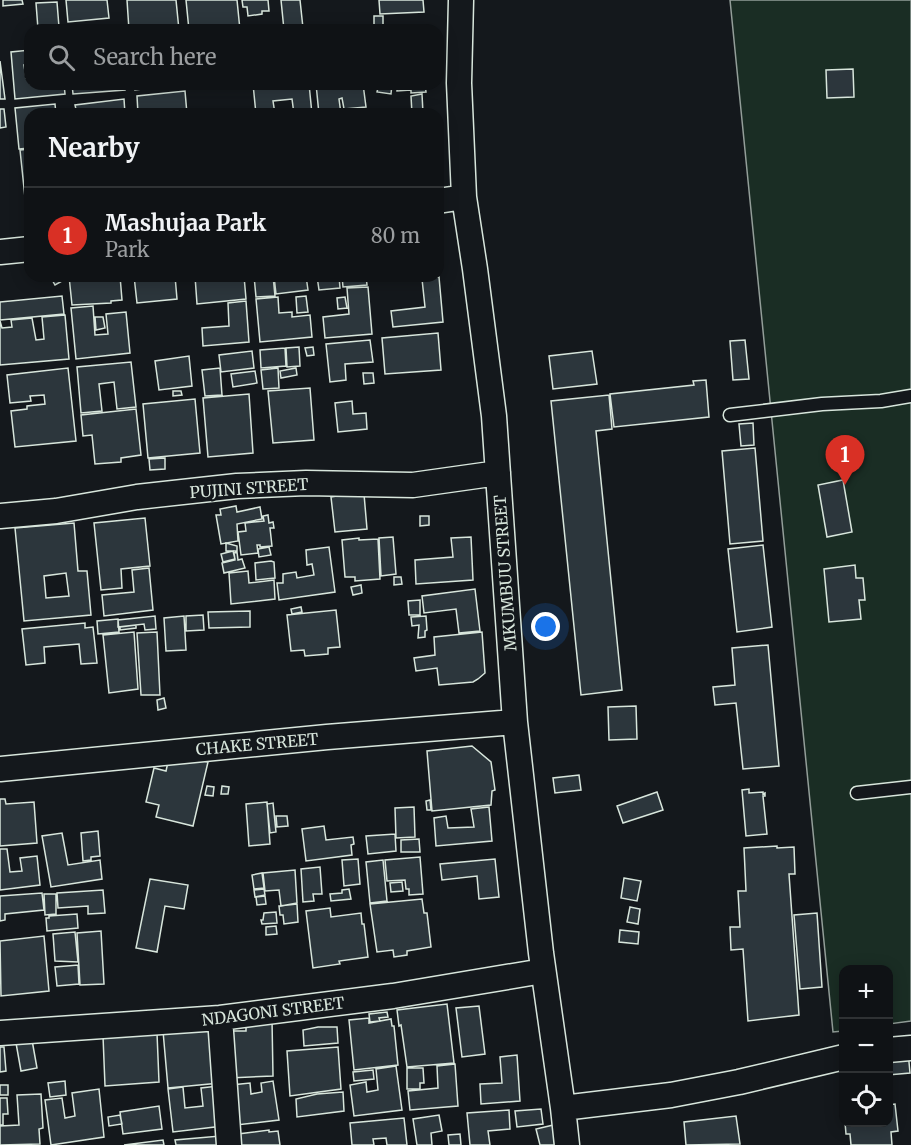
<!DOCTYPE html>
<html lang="en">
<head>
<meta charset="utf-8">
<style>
  body { margin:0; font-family:Merriweather,serif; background:#181b1e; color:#f1f3f6 }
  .controls { position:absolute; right:18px; bottom:18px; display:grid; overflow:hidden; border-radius:12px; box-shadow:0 3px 15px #0003 }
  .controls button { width:54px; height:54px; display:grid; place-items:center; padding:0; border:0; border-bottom:2px solid #2f3234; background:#0f1215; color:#f1f3f6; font:30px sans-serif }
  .you { position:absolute; left:546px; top:627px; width:21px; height:21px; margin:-15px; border:4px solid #fff; border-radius:50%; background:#1a73e8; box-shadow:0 0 0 9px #1a73e833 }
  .badge { display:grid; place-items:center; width:39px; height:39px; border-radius:50%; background:#d93025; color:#fff; font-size:20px; font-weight:700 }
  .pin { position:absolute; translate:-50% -50px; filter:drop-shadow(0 2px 3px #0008) }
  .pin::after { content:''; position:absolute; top:32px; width:21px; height:18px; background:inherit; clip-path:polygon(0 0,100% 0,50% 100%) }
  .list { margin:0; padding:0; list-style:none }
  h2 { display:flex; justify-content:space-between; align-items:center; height:78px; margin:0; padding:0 24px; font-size:26px }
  h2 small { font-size:20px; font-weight:400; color:#9b9ea0 }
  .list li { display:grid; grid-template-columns:39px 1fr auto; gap:18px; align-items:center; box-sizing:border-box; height:96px; padding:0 24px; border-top:2px solid #2f3234 }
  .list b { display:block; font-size:22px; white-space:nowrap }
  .list p { margin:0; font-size:20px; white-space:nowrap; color:#9b9ea0 }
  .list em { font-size:20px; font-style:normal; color:#9b9ea0 }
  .icon { flex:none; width:33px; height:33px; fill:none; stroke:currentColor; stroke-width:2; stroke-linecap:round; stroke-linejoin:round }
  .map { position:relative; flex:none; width:911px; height:1145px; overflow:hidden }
  .search { position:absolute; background:#0f1215; box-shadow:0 3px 15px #0003; left:24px; top:24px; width:420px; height:66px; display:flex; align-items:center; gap:15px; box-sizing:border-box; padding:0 21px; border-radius:18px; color:#9b9ea0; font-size:22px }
  .panel { position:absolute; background:#0f1215; box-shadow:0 3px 15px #0003; left:24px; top:108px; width:420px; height:174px; border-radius:18px }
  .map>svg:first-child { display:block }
</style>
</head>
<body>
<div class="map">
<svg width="911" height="1145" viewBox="0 0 911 1145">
  <rect width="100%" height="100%" fill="#14181c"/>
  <!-- green -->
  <path fill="#1a2d24" stroke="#939e99" stroke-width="1.5" d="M 730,0 L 911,0 L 911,1021 L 889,1024 L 888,970 L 844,970 L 843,1031 L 833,1032 Z"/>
  <!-- building -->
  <path fill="#2c363c" stroke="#d8e6dc" stroke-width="1.5" fill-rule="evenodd" d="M 3,0 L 22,0 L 23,4 L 3,6 Z
    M 66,0 L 107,0 L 109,18 L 68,22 Z
    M 127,0 L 176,0 L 179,30 L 129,30 Z
    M 186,0 L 237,0 L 240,30 L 189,30 Z
    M 242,0 L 268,0 L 269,11 L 262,11 L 262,14 L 248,16 L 247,7 L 243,7 Z
    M 281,0 L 300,0 L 303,28 L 284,30 Z
    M 379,0 L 423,0 L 424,12 L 380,14 Z
    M 57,2 L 59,27 L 38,29 L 36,3 Z
    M 374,16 L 383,16 L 383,27 L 374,27 Z
    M 30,50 L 30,65 L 24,65 L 26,78 L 30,77 L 30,84 L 64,84 L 65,94 L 15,99 L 11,52 Z
    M 0,61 L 5,99 L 0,99 Z
    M 853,69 L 854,97 L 827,98 L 826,70 Z
    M 72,84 L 125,84 L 125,90 L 73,94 Z
    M 135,84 L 183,84 L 135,90 Z
    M 253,84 L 309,84 L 312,114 L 294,114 L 292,99 L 273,101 L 275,114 L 256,114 Z
    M 316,84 L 363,84 L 366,107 L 344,109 L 342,98 L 339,99 L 341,114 L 319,114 Z
    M 379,84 L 392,84 L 391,94 L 377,92 Z
    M 397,84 L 425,84 L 426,92 L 411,93 L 411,90 L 397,91 Z
    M 185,91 L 187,114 L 168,114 L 168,112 L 138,114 L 137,96 Z
    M 422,94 L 423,113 L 412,114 L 411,96 Z
    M 124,99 L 125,114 L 77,114 L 75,105 Z
    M 55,104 L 56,114 L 30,114 L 30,148 L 19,149 L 15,108 Z
    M 0,109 L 4,109 L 6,127 L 0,128 Z
    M 30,149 L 30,206 L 26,207 L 20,150 Z
    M 50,276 L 62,276 L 64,280 L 55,285 Z
    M 69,276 L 120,276 L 122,300 L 111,301 L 111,303 L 72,305 Z
    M 134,276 L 175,276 L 177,299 L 137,303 Z
    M 195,276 L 244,276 L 246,299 L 197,304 Z
    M 254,276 L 273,276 L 275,296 L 256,297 Z
    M 274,276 L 306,276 L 308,290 L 276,294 Z
    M 317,276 L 339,276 L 340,288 L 319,290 Z
    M 342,276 L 366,276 L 367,285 L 343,287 Z
    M 439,277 L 443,322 L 393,327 L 391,311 L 425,307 L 422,279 Z
    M 368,287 L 372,334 L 325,338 L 323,317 L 349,314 L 347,288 Z
    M 62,296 L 64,314 L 0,320 L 0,302 Z
    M 306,296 L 308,312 L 297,313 L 296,297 Z
    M 278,297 L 279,313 L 292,312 L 292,317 L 310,315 L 312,337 L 260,342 L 256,299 Z
    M 345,297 L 347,308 L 338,309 L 337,298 Z
    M 246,301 L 249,342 L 203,346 L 202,328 L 229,326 L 228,303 Z
    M 93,306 L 95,335 L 108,334 L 106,314 L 126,312 L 130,353 L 76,359 L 71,308 Z
    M 65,315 L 69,359 L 0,365 L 0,321 L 2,328 L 12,327 L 11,320 L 32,318 L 36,340 L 44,339 L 42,317 Z
    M 95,317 L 103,317 L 105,328 L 96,330 Z
    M 438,333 L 441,370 L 385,374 L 382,338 Z
    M 370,340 L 373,362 L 345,364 L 346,380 L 330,382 L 326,344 Z
    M 745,340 L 749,379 L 733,380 L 730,341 Z
    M 299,347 L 300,366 L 287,367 L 286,348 Z
    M 313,347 L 314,355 L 307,356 L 305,348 Z
    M 285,348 L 286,366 L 261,368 L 260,350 Z
    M 252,351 L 254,368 L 221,372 L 219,355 Z
    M 592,351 L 597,384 L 553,389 L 549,356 Z
    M 189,356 L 192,386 L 159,390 L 155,361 Z
    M 131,362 L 136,407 L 117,409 L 114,382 L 99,384 L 102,411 L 81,413 L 77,367 Z
    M 68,368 L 76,441 L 15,447 L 11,411 L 27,409 L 27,406 L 45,404 L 44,395 L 30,396 L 31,401 L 10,403 L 7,375 Z
    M 220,368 L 222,395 L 205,396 L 202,370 Z
    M 278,368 L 279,388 L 263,389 L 261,370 Z
    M 296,368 L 297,375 L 281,378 L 280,371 Z
    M 255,371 L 257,383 L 233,387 L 231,374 Z
    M 363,373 L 373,373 L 374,383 L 364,384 Z
    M 706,380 L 709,417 L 614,427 L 610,394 L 694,385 L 693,381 Z
    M 310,388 L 314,440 L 273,443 L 268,391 Z
    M 173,391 L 181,391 L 182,395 L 173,396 Z
    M 249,394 L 253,453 L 208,457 L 203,398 Z
    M 609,395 L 612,429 L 596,431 L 622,690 L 581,695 L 551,401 Z
    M 195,399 L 200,453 L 148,458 L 143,404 Z
    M 352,401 L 353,414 L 366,413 L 367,429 L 338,432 L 335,403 Z
    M 136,409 L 141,455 L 121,458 L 121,462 L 95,464 L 92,435 L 83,436 L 81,415 Z
    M 753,423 L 754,445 L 741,446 L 739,424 Z
    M 755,448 L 763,541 L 730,544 L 722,451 Z
    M 165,458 L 165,469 L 150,470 L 149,459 Z
    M 843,480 L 852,532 L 827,537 L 818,485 Z
    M 348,494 L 364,494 L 367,529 L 335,532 L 331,497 Z
    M 236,506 L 237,512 L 260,507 L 262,519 L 237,524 L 238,541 L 221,544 L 216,515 L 221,515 L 220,509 Z
    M 268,515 L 269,523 L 273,522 L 274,528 L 270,528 L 272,546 L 260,547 L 260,545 L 257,545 L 258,553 L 241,555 L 238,532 L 246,531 L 245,523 L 264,521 L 263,516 Z
    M 420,516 L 429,516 L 429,525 L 420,526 Z
    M 145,518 L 150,566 L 121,569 L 122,588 L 101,590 L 94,523 Z
    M 74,523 L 78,571 L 87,571 L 91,615 L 24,621 L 15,528 ZM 66,573 L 69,596 L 46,598 L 44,576 Z
    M 393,537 L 396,574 L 381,576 L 379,538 Z
    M 471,537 L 473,580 L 416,584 L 415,560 L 453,557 L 451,538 Z
    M 359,538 L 359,540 L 378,539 L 380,579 L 355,581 L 355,577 L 345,577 L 342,540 Z
    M 226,543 L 237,546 L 237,551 L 226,551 Z
    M 763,545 L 772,627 L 737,632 L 728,549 Z
    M 269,547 L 271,555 L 259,557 L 258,549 Z
    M 329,547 L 335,592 L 279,600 L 277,583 L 283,583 L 283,574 L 296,572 L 297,578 L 314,575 L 312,564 L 307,565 L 306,550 Z
    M 233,551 L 235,559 L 223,562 L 221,554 Z
    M 237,552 L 238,560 L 242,559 L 245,568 L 224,573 L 222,563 L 235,560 L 234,553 Z
    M 271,561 L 274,562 L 275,578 L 256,580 L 255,563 Z
    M 855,565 L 856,578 L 863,578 L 865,600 L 859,600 L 861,619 L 829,622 L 824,569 Z
    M 149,568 L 153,610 L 104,616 L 102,595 L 134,592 L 132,570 Z
    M 248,571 L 249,583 L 274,580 L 275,599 L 231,604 L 229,573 Z
    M 394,577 L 401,577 L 402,584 L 394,585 Z
    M 361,585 L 362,593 L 353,595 L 351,587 Z
    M 475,589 L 480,631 L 459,633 L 456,609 L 424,613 L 422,596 Z
    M 420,600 L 420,615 L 409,615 L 408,601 Z
    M 301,607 L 302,612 L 292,614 L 291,609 Z
    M 336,610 L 340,647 L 328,648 L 328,654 L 305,656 L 304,650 L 291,651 L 287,615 Z
    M 250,611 L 250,627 L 209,628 L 208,612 Z
    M 203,615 L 204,630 L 186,631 L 186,616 Z
    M 155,616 L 156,629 L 145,630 L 144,624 L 118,627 L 118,620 Z
    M 184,616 L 186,650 L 166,651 L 164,618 Z
    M 426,616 L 427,630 L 425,631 L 425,637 L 418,638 L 419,625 L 412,626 L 411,617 Z
    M 118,619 L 119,632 L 98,634 L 97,621 Z
    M 85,623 L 85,628 L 93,627 L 97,663 L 81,664 L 79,644 L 44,647 L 45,663 L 26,665 L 22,629 Z
    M 136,625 L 136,628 L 120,630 L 120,627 Z
    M 134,632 L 138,689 L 109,693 L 103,635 Z
    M 157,632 L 160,695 L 141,695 L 137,633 Z
    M 482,632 L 485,673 L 478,679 L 473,682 L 439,685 L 437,668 L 416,671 L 414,658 L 435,655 L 434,637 Z
    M 768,645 L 779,766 L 743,769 L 736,703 L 715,705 L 713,687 L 735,685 L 732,648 Z
    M 164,698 L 166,708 L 158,710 L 157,700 Z
    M 636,706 L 637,739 L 609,740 L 608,707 Z
    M 472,746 L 491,762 L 495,790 L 492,791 L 491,805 L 432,811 L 427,751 Z
    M 170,753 L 208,762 L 193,826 L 156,817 L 159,805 L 146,802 L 154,768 L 166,771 Z
    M 579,775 L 581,790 L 555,793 L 553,778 Z
    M 207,786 L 214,787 L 213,796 L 205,795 Z
    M 222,786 L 229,787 L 228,794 L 221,794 Z
    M 749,789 L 749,793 L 763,792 L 763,794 L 765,793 L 765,796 L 763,796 L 767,834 L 746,836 L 742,790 Z
    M 657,792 L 663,810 L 623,823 L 617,806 Z
    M 0,799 L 5,799 L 6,804 L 34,802 L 37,843 L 0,846 Z
    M 430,800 L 431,810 L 427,810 L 426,801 Z
    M 267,802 L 270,844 L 249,846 L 246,804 Z
    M 273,803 L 276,832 L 270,833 L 267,804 Z
    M 414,807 L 415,837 L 396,838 L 395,808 Z
    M 489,807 L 492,841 L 436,846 L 434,818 L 446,816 L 448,828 L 474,827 L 471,809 Z
    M 276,816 L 287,816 L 288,826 L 277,827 Z
    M 324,826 L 326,840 L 353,837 L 354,844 L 351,845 L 352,855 L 306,861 L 302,829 Z
    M 98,831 L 100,856 L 91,857 L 91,860 L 83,861 L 81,833 Z
    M 62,833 L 68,865 L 100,860 L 102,879 L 51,887 L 42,836 Z
    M 395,834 L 396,851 L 368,854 L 366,836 Z
    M 419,839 L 420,852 L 401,852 L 401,840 Z
    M 777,846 L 777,848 L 794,847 L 795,874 L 789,874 L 799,1015 L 748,1021 L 743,949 L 731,950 L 730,927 L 740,927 L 738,891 L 746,891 L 744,848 Z
    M 0,849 L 7,849 L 10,872 L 22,871 L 20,858 L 37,856 L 40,885 L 0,890 Z
    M 420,857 L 423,894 L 409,895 L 409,889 L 406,889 L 405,880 L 387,881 L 385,860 Z
    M 358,859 L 360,884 L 344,886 L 342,860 Z
    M 495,859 L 499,897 L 479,899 L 477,876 L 442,880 L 440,864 Z
    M 383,860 L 387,901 L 370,903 L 366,862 Z
    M 320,867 L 322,894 L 313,894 L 314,901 L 303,902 L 301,869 Z
    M 295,870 L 297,903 L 281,906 L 279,890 L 265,891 L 263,873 Z
    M 262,873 L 264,888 L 254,889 L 252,875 Z
    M 624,878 L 641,881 L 637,901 L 621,898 Z
    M 150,879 L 188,885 L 184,909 L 165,906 L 157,952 L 136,948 Z
    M 402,882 L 403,891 L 391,892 L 390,883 Z
    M 264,889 L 265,895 L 255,897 L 254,890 Z
    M 349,889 L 351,899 L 331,901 L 330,894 L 342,893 L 342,890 Z
    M 103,890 L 105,913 L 88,914 L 88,906 L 58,908 L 57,893 Z
    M 42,893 L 44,910 L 5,914 L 5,920 L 0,921 L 0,896 Z
    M 44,894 L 56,894 L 56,914 L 45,915 Z
    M 265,896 L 266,904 L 257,905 L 256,897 Z
    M 422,899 L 424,913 L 427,913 L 431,947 L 407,951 L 407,955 L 394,957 L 393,950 L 377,952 L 370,904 Z
    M 297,904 L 298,922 L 284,924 L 283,915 L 280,915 L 279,906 Z
    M 630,907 L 640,909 L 638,924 L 627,922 Z
    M 330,908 L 331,917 L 361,913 L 362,924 L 364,924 L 368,957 L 339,961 L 340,964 L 313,968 L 306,911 Z
    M 276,912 L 277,923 L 262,924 L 261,920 L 263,920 L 264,913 Z
    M 817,913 L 822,987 L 800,989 L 794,915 Z
    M 77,914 L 78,928 L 47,931 L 46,918 L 49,918 L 49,916 Z
    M 276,926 L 277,934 L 266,935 L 266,927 Z
    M 620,930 L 639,932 L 638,944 L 619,942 Z
    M 101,931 L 104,984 L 80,985 L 77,933 Z
    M 75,932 L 78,962 L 55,961 L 53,934 Z
    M 44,936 L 49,991 L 1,996 L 0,941 Z
    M 78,965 L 79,984 L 57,986 L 55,967 Z
    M 447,1004 L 454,1063 L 407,1067 L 401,1025 L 399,1026 L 397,1010 Z
    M 479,1006 L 485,1054 L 462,1057 L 456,1008 Z
    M 387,1012 L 388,1017 L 379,1018 L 380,1021 L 370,1022 L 369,1014 Z
    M 369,1018 L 369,1023 L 391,1019 L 392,1026 L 394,1026 L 398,1065 L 354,1070 L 349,1020 Z
    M 272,1020 L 273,1076 L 229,1078 L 228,1031 L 246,1031 L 246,1021 Z
    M 216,1026 L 220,1083 L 168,1088 L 163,1031 Z
    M 318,1027 L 337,1027 L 338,1043 L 304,1046 L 303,1030 Z
    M 157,1033 L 159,1082 L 105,1086 L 103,1036 Z
    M 32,1040 L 37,1068 L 21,1071 L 16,1043 Z
    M 0,1047 L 4,1047 L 6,1071 L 0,1072 Z
    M 338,1047 L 341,1089 L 290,1096 L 287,1051 Z
    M 908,1051 L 910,1073 L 888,1075 L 888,1053 Z
    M 517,1055 L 520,1101 L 481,1104 L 480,1084 L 502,1083 L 500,1057 Z
    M 455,1064 L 458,1106 L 410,1110 L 408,1091 L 438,1088 L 437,1066 Z
    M 396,1066 L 402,1110 L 354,1116 L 350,1085 L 366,1082 L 367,1092 L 378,1090 L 376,1069 Z
    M 407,1068 L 423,1068 L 424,1083 L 420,1083 L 420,1089 L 407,1089 Z
    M 373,1070 L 374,1079 L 354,1081 L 353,1072 Z
    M 65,1081 L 66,1095 L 50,1097 L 48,1083 Z
    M 273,1081 L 279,1120 L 236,1125 L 231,1085 L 250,1083 L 251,1094 L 262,1092 L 261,1083 Z
    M 0,1085 L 8,1085 L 8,1095 L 0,1095 Z
    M 218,1086 L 223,1126 L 173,1132 L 168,1089 L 183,1087 L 185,1108 L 203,1106 L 201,1088 Z
    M 99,1089 L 104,1137 L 51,1145 L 45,1100 L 62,1098 L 65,1118 L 75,1116 L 72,1093 Z
    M 343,1092 L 344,1111 L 297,1117 L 296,1099 L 317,1094 Z
    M 41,1094 L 43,1128 L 39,1129 L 40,1144 L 0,1145 L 0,1126 L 19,1125 L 17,1095 Z
    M 0,1098 L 7,1098 L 8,1114 L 3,1114 L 3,1125 L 0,1125 Z
    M 895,1104 L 898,1131 L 891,1132 L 892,1145 L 851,1145 L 850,1134 L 846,1134 L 845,1122 L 888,1122 L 888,1105 Z
    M 159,1106 L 162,1129 L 123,1134 L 120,1112 Z
    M 541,1109 L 543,1124 L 517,1127 L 515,1111 Z
    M 509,1110 L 510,1129 L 488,1131 L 490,1145 L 470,1145 L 467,1113 Z
    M 120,1115 L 122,1124 L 109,1126 L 108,1117 Z
    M 439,1115 L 442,1131 L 431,1133 L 432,1145 L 417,1145 L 413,1119 Z
    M 736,1116 L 740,1144 L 686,1145 L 684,1122 Z
    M 404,1118 L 407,1145 L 387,1145 L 386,1138 L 373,1139 L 374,1145 L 352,1145 L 350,1123 Z
    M 562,1123 L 567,1145 L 540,1145 L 536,1129 Z
    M 269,1130 L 269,1132 L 278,1131 L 280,1145 L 232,1145 L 230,1135 Z
    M 460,1134 L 461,1145 L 449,1145 L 448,1135 Z
    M 220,1136 L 220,1145 L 176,1145 L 175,1140 Z
    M 163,1140 L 164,1145 L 124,1145 Z"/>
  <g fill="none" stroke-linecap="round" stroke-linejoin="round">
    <!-- service casing -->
    <g stroke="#d8e6dc" stroke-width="15">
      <path id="service" d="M 730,415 L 822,404 L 881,401 L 911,396
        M 857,793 L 911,787"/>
    </g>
    <!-- minor casing -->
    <g stroke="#d8e6dc" stroke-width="27">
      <path id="minor" d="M 461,0 L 459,83 L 464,197 L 475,269 L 494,416 L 515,722 L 541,953 L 563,1108 L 567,1145
        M 438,201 L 464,197
        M 0,252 L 30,249
        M 0,516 L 56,511 L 137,497 L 237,486 L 306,483 L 413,485 L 498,473
        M 0,769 L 327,737 L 515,722
        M 220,1018 L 229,1145
        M 0,1033 L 220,1018 L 393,996 L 543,971
        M 888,1050 L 911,1048
        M 563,1108 L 671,1095 L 739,1082 L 844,1057"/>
    </g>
    <!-- service -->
    <use href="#service" stroke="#14181c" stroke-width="12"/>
    <!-- minor -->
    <use href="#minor" stroke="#14181c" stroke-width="24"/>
  </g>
  <g text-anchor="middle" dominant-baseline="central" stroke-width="4.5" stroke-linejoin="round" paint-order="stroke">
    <!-- street labels -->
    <g font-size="16" fill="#d8e6dc" stroke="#14181c">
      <text transform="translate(249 488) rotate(-4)">PUJINI STREET</text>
      <text transform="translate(505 573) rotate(-94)">MKUMBUU STREET</text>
      <text transform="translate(257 744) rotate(-5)">CHAKE STREET</text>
      <text transform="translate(273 1011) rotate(-7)">NDAGONI STREET</text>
    </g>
  </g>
</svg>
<div class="controls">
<button>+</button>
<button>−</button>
<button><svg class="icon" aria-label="locate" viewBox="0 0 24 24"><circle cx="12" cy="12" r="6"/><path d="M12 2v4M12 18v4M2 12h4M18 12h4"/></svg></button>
</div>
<div class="you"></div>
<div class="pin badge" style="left:845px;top:485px">1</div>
<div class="search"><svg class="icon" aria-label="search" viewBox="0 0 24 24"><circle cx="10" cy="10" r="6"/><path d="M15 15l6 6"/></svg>Search here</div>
<section class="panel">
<h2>Nearby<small></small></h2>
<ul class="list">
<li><span class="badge">1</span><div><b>Mashujaa Park</b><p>Park</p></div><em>80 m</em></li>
</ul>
</section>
</div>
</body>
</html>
